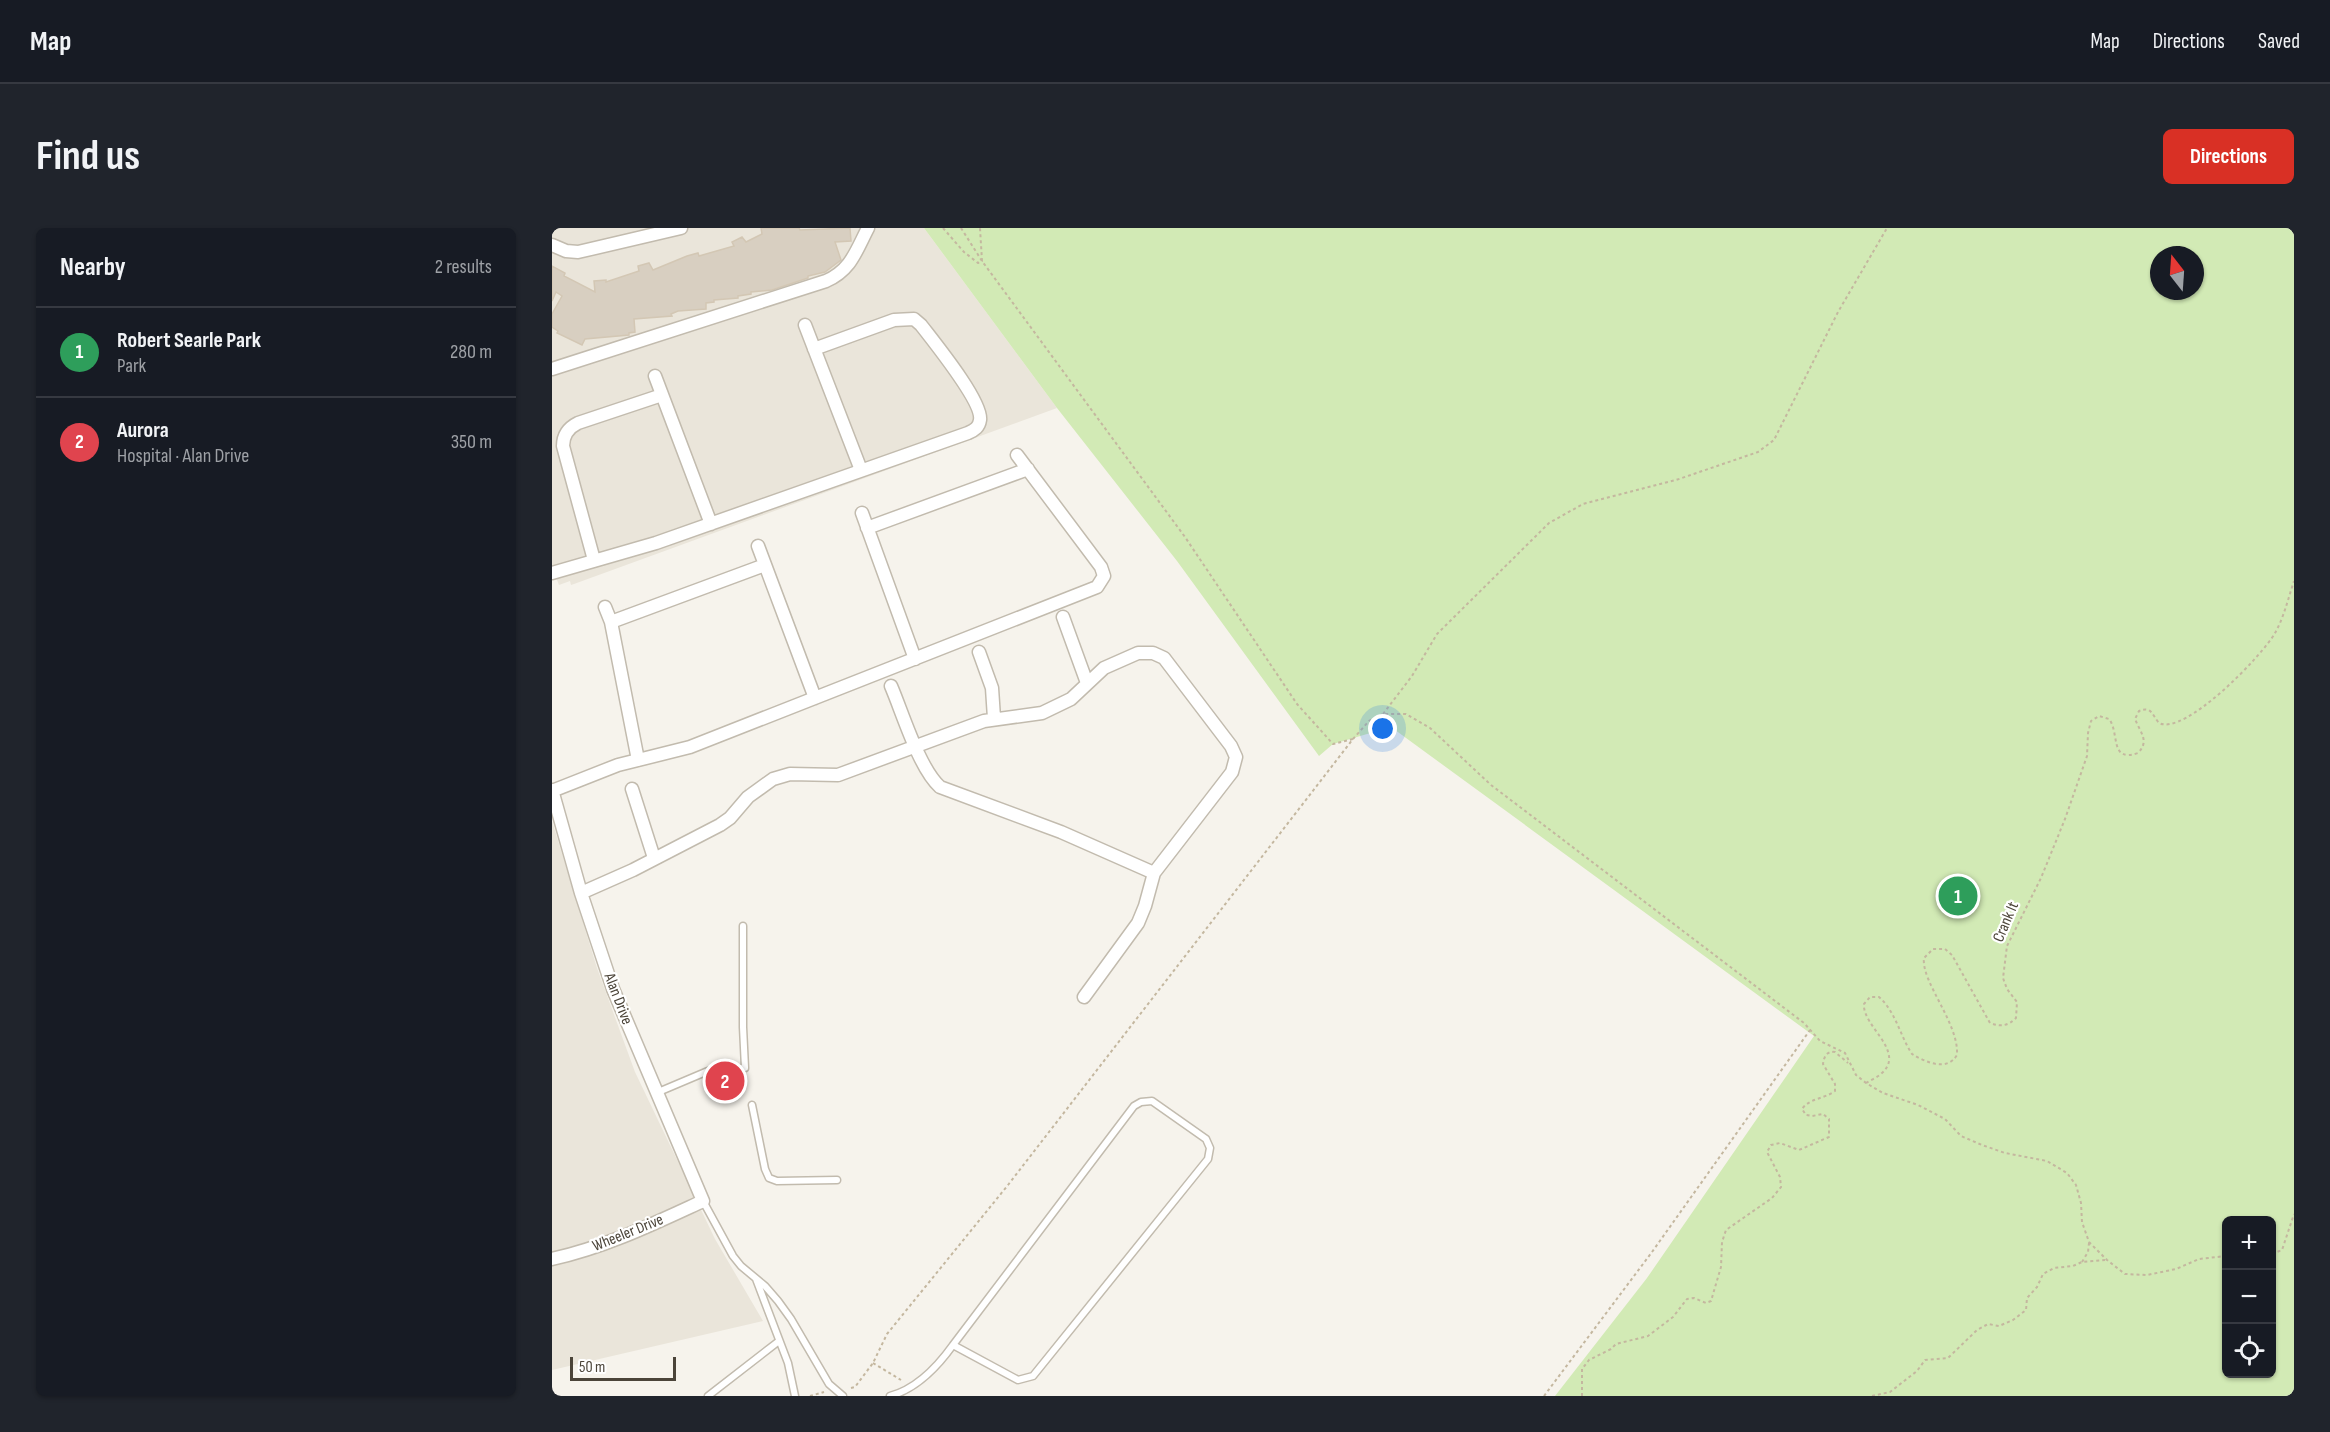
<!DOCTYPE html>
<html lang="en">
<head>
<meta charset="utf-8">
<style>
  body { margin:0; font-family:"Sofia Sans Condensed",sans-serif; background:#20242c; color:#f1f3f6 }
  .controls { position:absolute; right:18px; bottom:18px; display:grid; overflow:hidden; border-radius:9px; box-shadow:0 2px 4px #0004 }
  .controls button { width:54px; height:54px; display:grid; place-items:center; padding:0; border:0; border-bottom:2px solid #363941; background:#171b24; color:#f1f3f6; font:30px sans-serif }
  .compass { position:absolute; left:1598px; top:18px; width:54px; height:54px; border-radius:50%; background:#171b24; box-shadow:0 2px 4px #0004; rotate:343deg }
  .scale { position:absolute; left:18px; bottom:15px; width:106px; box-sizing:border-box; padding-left:6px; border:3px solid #4b4439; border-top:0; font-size:16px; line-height:21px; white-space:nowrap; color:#4b4439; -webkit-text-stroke:4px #fff; paint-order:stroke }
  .you { position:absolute; left:831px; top:501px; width:21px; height:21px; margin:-15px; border:4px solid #fff; border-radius:50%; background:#1a73e8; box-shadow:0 0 0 9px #1a73e833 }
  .badge { display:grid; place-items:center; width:39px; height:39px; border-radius:50%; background:#d93025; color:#fff; font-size:20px; font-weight:700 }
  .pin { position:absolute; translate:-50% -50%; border:3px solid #fff; box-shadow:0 2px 6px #0006 }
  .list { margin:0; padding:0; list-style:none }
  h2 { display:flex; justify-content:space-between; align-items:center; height:78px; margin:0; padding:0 24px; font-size:26px }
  h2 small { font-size:20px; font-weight:400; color:#9ea1a6 }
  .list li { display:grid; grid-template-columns:39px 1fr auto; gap:18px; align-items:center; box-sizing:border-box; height:90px; padding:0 24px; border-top:2px solid #363941 }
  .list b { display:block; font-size:22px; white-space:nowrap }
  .list p { margin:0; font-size:20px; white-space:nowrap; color:#9ea1a6 }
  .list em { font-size:20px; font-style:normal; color:#9ea1a6 }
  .icon { flex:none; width:33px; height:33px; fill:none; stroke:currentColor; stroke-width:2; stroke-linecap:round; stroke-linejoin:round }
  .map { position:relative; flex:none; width:1742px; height:1168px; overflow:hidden; border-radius:9px }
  header { display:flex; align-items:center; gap:36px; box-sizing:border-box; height:84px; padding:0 30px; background:#171b24; border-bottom:2px solid #363941 }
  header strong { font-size:28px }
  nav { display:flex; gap:33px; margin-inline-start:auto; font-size:21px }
  .intro { display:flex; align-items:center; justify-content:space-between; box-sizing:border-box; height:144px; padding:0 36px }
  h1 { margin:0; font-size:42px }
  .button { padding:15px 27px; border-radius:9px; background:#d93025; color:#fff; font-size:21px; font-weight:700 }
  main { display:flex; gap:36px; padding:0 36px }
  aside { flex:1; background:#171b24; border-radius:9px; box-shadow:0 2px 4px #0004 }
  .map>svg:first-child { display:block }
</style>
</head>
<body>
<header>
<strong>Map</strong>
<nav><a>Map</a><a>Directions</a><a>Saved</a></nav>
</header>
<div class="intro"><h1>Find us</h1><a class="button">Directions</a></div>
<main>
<aside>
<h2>Nearby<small>2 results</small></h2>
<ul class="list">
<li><span class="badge" style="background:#2e9e5b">1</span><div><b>Robert Searle Park</b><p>Park</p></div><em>280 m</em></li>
<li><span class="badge" style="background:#e0444e">2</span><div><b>Aurora</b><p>Hospital · Alan Drive</p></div><em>350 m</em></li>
</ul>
</aside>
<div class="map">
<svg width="1742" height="1168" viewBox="0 0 1742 1168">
  <rect width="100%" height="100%" fill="#f6f3ec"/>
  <!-- residential -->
  <path fill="#eae5da" d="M 0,0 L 372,0 L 505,180 L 22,356 L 19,357 L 18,353 L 7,357 L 0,339 Z
    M 0,593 L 45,740 L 83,844 L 163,1011 L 211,1093 L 0,1142 Z"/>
  <!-- green -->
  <path fill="#d2eab5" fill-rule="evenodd" d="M 372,0 L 1742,0 L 1742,1168 L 1003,1168 L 1095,1050 L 1262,808 L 839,499 L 781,516 L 767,528 L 625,333 L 505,180 ZM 1607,27 L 1643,27 L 1643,63 L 1607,63 ZM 1674,992 L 1720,992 L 1720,1146 L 1674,1146 Z"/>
  <!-- building -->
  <path fill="#d8cfc1" stroke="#d3c7b4" stroke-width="1.5" d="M 209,0 L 247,0 L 248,2 L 298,0 L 299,13 L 283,14 L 289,32 L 273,44 L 256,48 L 256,50 L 220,62 L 199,64 L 199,66 L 186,68 L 186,70 L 162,72 L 162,74 L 154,75 L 154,81 L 126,83 L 119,86 L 120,88 L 82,91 L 83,104 L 77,105 L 77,107 L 33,111 L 30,117 L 5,105 L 6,103 L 0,99 L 0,86 L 10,68 L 4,64 L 0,73 L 0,38 L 13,45 L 12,48 L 43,64 L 42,53 L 54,52 L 54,54 L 87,43 L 86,38 L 97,35 L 101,42 L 135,28 L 146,25 L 147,28 L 182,18 L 180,14 L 190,9 L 194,14 L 210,6 Z"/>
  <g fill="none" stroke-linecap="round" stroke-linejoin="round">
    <!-- lane casing -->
    <g stroke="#c2bbae" stroke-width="9">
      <path id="lane" d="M 104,865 L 156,843 L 193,840 L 191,799 L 191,698
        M 200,877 L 213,941 L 217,950 L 225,953 L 285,952
        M 151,973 L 181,1028 L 189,1038 L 213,1058 L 226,1073 L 239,1091 L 277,1156 L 291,1168
        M 204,1051 L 236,1135 L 243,1168
        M 156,1168 L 227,1113
        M 338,1168 C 364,1161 386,1138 401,1117 L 582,878 L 589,874 L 600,873 L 654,911 L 658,920 L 656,931 L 481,1148 L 466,1152 L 401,1117"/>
    </g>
    <!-- street casing -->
    <g stroke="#c2bbae" stroke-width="15">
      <path id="street" d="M 0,17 L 14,23 L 26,24 L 129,0
        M 253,97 L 309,242
        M 0,141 L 274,53 C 299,42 304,23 316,0
        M 103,148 L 159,296
        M 310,285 L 363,431
        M 315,300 L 476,241
        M 206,318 L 263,470
        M 42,332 L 11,218 C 11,207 16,200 26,195 L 110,167
        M 0,345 L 104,315 L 416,205 C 423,202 427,199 428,192 C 431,174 382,114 369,97 L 362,91 L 342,92 L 262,121
        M 53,379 L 59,394 L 86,532
        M 511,389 L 535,455
        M 59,394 L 213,337
        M 427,424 L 440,460 L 442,490
        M 339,458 C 351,486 367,540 388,559 L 509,604 L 602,645
        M 80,561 L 102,630
        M 0,562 L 29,665 L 61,761 L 151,973 C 101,996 54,1019 0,1031
        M 0,563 L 66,537 L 138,519 L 545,359 L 552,348 L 549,339 L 465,227
        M 29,665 L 81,642 L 168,597 L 178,590 L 196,569 L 221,551 L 238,546 L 286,547 L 432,493 L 490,485 L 519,471 L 552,440 L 586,425 L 601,425 L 612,430 L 679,518 L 684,529 L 680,544 L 602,645 L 593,678 L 586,695 L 532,769"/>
    </g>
    <!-- path -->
    <path stroke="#c4b79f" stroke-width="2" stroke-dasharray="3 3" stroke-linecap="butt" d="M 391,0 L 412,24 L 426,35 L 430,33 L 428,0
      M 409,0 L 430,33 L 633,309 L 745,476 L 781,516 L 801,511
      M 831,486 L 860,448 L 885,406 L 997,295 L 1031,276 L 1124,252 L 1206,224 L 1222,212 L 1286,84 L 1335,0
      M 1314,855 C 1319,852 1326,849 1330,845 C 1354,823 1310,798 1312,776 L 1318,769 L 1327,769 C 1344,784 1348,808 1360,826 C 1373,834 1395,844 1405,827 C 1407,795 1369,754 1372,730 L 1381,721 L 1393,721 L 1400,727 L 1438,795 C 1449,799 1456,798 1464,790 L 1465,774 L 1455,761 L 1451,750 L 1455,718 L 1489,650 L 1513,591 L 1535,528 L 1536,505 L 1539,493 L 1547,488 L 1557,491 C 1568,505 1557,535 1586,525 C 1598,513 1588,504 1583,491 L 1587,483 C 1600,478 1600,487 1607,495 C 1633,508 1710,428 1723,405 C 1732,389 1736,371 1742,353
      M 1720,1026 L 1730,1022 L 1742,986
      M 1530,1034 L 1536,1024 L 1537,1015
      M 321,1135 L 349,1152
      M 299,1160 L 303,1159 L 321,1135 L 335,1106 L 456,957 L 801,511 L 817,493 L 831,486 L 854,486 L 878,500 L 939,557 L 1252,795 L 1268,813 L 1293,825 L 1304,847 L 1314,855 L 1331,865 L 1366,877 L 1393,891 L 1409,908 L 1430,917 L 1453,925 L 1495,933 L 1515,945 L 1524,957 L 1529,975 L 1530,994 L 1537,1014 L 1555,1032 L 1573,1046 L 1595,1047 L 1624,1041 L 1647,1031 L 1674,1028
      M 258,1168 L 272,1164
      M 992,1168 L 1100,1024 L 1258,802
      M 1030,1168 L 1030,1141 L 1037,1132 L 1059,1121 L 1064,1116 L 1096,1108 L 1121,1089 L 1135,1071 L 1142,1070 L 1154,1075 L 1159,1073 L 1169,1039 L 1170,1014 L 1174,1002 L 1220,970 L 1229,959 L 1228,949 L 1215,924 L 1219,917 L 1228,915 L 1247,922 L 1277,909 L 1277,891 L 1271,886 L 1260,888 L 1254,887 L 1250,881 C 1258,870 1272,871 1283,863 L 1283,856 L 1271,836 C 1272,828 1275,823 1283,824 L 1296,835
      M 1320,1168 L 1338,1164 L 1365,1143 L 1373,1132 L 1396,1130 L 1425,1102 L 1436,1096 L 1447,1098 L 1461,1092 L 1474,1082 L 1475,1070 L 1485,1059 L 1491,1046 L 1502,1040 L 1521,1038 L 1530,1034 L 1553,1032"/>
    <!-- lane -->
    <use href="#lane" stroke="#fff" stroke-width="6"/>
    <!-- street -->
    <use href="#street" stroke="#fff" stroke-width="12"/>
  </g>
  <g text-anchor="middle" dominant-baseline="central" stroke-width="4.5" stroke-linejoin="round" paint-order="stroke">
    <!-- street labels -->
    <g font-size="16" fill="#4b4439" stroke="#fff">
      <text transform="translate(1454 694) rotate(-67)">Crank It</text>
      <text transform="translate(66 771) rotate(69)">Alan Drive</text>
      <text transform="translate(76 1005) rotate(-22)">Wheeler Drive</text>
    </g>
  </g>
</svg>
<div class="controls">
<button>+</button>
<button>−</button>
<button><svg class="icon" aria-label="locate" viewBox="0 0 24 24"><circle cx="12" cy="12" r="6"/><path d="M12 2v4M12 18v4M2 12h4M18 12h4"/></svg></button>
</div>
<svg class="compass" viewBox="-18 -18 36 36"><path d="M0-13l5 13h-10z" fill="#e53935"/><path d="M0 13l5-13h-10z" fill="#9ea1a6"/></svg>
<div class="scale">50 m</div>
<div class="you"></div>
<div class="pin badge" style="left:1406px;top:668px;background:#2e9e5b">1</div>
<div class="pin badge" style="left:173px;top:853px;background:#e0444e">2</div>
</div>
</main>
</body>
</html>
